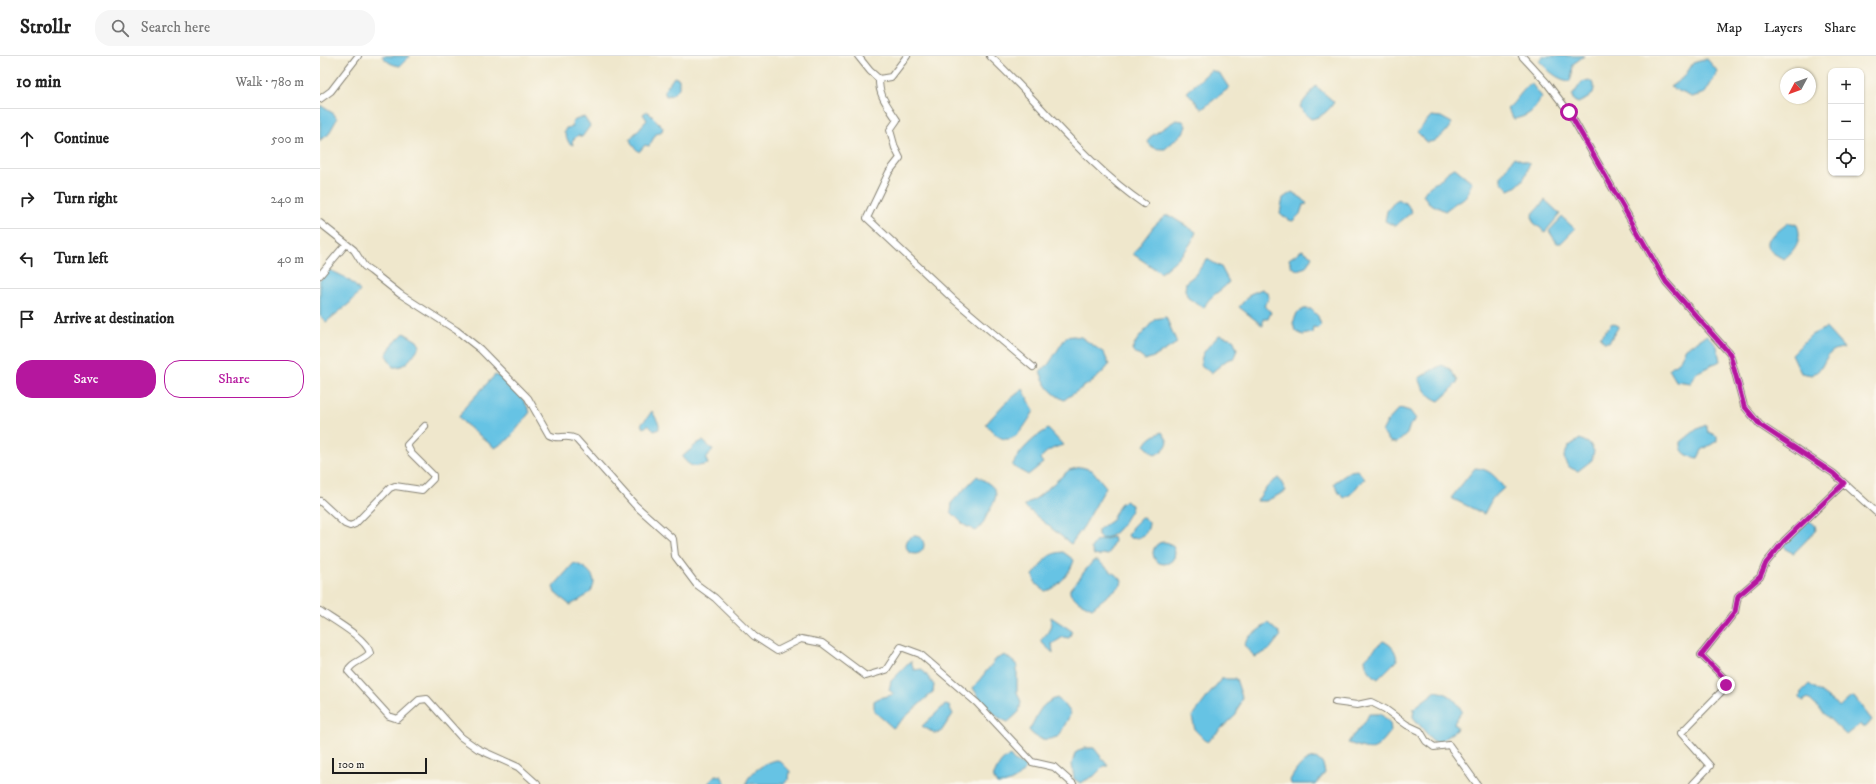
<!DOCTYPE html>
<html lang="en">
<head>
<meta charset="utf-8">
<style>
  body { margin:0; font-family:"IM FELL DW Pica",serif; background:#f6f6f6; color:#222 }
  .controls { position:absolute; right:12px; top:12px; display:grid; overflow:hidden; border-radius:8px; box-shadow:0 1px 3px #0004 }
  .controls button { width:36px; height:36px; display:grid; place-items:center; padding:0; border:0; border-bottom:1px solid #e0e0e0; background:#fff; color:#222; font:20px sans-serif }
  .compass { position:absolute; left:1460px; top:12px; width:36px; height:36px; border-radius:50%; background:#fff; box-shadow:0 1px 3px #0004; rotate:229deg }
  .scale { position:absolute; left:12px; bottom:10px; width:95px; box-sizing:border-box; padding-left:4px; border:2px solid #1c1c1c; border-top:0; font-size:11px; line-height:14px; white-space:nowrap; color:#1c1c1c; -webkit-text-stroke:3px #fbf7ec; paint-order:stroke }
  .stop { position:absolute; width:12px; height:12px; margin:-9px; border:3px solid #b5179e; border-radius:50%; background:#fff }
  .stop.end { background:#b5179e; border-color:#fff; box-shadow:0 1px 4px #0008 }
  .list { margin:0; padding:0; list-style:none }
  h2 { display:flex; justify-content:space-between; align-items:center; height:52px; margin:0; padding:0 16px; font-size:17px }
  h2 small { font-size:13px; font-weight:400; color:#767676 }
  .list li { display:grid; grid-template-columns:26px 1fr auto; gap:12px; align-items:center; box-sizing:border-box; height:60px; padding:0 16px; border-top:1px solid #e0e0e0 }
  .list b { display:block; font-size:15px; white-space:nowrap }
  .list em { font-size:13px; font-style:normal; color:#767676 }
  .actions { display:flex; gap:8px; padding:12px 16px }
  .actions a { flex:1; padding:9px 0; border:1px solid #b5179e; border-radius:16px; text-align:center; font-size:14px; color:#b5179e }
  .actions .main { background:#b5179e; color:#fff }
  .icon { flex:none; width:22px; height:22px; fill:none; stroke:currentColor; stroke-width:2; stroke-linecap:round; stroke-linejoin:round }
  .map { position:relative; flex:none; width:1556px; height:728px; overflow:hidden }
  header { display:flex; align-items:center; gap:24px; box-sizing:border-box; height:56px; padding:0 20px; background:#fff; border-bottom:1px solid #e0e0e0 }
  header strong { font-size:19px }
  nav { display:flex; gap:22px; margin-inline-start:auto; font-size:14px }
  .search { width:280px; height:36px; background:#f6f6f6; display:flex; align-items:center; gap:10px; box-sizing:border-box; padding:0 14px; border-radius:16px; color:#767676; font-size:15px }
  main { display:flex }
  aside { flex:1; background:#fff }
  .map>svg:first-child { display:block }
</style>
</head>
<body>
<header>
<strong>Strollr</strong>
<div class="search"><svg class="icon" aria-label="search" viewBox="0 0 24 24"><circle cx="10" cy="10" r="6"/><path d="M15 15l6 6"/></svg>Search here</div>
<nav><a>Map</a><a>Layers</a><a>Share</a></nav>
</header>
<main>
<aside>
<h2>10 min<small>Walk · 780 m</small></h2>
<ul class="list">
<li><svg class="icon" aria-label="ahead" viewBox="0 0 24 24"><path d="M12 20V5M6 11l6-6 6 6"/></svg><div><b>Continue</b></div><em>500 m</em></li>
<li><svg class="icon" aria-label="right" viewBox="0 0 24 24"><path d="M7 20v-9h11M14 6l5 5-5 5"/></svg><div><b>Turn right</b></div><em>240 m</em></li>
<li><svg class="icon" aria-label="left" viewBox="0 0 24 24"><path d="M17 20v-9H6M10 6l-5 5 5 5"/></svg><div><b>Turn left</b></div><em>40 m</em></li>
<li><svg class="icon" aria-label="arrive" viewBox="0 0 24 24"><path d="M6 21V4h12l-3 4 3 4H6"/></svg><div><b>Arrive at destination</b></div></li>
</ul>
<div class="actions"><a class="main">Save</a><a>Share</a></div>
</aside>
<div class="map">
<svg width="1556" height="728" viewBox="0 0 1556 728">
  <rect width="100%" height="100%" fill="#fbf7ec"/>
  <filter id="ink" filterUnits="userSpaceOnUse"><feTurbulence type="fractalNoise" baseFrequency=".025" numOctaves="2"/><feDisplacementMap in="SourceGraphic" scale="8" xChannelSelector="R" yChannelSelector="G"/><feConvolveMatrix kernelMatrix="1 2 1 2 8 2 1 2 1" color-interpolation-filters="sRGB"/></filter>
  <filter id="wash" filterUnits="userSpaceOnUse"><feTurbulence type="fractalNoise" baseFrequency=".012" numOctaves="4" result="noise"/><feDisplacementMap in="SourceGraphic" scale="16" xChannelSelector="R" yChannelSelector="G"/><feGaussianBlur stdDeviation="0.9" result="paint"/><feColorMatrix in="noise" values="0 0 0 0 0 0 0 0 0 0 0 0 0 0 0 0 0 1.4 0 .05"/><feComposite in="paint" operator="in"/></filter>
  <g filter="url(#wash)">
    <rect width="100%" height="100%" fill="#efe7cc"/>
    <!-- water -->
    <path fill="#66c3e4" stroke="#417080" d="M 62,0 L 90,0 L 80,10 C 72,9 67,6 62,0 Z
      M 1222,0 L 1264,0 L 1253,8 L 1252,19 L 1250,25 C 1237,24 1228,14 1219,5 Z
      M 1387,3 L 1398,16 L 1385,37 L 1372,41 L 1350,31 L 1365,20 L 1373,7 Z
      M 891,14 L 900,18 L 909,32 L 882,53 L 867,36 Z
      M 354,21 L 359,23 L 359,32 L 352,39 L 346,40 L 344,35 Z
      M 1269,24 L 1274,28 C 1275,41 1268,42 1258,47 L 1254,45 L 1252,40 L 1262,26 Z
      M 1211,27 L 1222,41 C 1219,44 1219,46 1217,49 C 1211,58 1204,61 1194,63 L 1187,53 C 1196,46 1201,35 1211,27 Z
      M 996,30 L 1014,46 C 1009,55 1001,61 991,63 L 983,56 L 980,50 Z
      M 0,49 L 14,58 L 17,63 L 8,79 L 1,83 L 0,86 Z
      M 327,55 L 343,71 L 342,75 L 336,78 L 329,90 L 325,89 L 319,96 L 312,89 L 310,83 L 327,64 L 323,58 Z
      M 1111,60 L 1121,61 L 1132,67 C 1127,75 1118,87 1107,86 L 1097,76 Z
      M 264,61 L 270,70 L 262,81 L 258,79 L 252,85 L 253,89 L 249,87 L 244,76 L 246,72 L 253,71 L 252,67 L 255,64 Z
      M 856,64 L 863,65 L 866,70 L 864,76 L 845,93 C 837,93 832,93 828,86 L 830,81 Z
      M 1194,101 L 1209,107 C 1208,119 1201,130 1189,134 L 1181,125 L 1181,120 Z
      M 1135,112 L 1152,126 L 1146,141 L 1138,145 L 1125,155 L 1109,147 L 1103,139 C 1109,129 1111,130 1120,124 C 1126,119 1127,114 1135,112 Z
      M 972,136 L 983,143 L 987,148 L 983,149 L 980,158 L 973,165 L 968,164 L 960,157 L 963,142 Z
      M 1077,143 L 1087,148 L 1092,156 L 1075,170 L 1065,165 L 1067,155 Z
      M 1225,144 L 1240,158 L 1225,176 L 1213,166 L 1212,159 Z
      M 845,160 L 850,160 L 876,176 C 869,196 856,203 841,217 L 813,198 L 834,170 Z
      M 1242,161 L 1255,173 L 1241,187 L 1237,187 L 1229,175 Z
      M 1468,167 L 1472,167 L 1477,169 C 1483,183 1475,194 1464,203 C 1456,199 1443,193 1448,183 Z
      M 982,194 L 992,200 L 986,211 L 977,214 L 971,210 L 969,203 Z
      M 887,203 L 901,211 L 909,226 C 901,236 889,239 884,252 L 868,242 L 865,234 L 866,226 L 875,219 Z
      M 9,214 C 22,219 31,224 40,235 L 30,247 L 6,266 L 0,260 L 0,224 Z
      M 942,233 L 948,237 L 949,242 L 944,250 L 951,256 L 948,263 L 943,263 L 943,270 L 919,251 L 930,238 Z
      M 984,253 L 991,253 L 998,260 L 1001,269 L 998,272 L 993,271 L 992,277 L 983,279 L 975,275 L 973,267 L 977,257 Z
      M 846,261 L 857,287 L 836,300 L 825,304 L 812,294 L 817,284 L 835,263 Z
      M 1292,267 L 1299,270 L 1289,286 L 1284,286 L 1280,281 Z
      M 1506,272 L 1524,292 C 1510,293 1508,299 1502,310 C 1500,314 1495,317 1492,319 L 1481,317 L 1472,298 L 1491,279 Z
      M 84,277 L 97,285 L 100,290 C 92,300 87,312 73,311 L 66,299 L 72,289 Z
      M 899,279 L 913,283 L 917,293 L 914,302 L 907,304 L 891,317 L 881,309 C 880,295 891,289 899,279 Z
      M 1387,279 L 1397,290 L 1400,305 L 1376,317 L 1371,327 L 1356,325 L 1349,313 L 1359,305 L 1366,292 Z
      M 753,280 L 761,281 L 784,297 L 789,309 C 777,325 760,332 744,344 C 731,337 725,330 720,315 L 728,309 L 746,281 Z
      M 1122,309 L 1130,313 L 1138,325 L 1131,334 L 1119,345 C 1108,341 1103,333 1099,322 L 1112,314 Z
      M 175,319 C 193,326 202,340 210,356 L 189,383 L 175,392 L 144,367 L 139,361 L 145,351 Z
      M 703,333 L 714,355 C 700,378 689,398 666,368 L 684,348 Z
      M 1080,352 L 1090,355 L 1096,363 L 1090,369 L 1087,378 L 1077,387 L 1070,386 L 1062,376 L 1067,366 Z
      M 332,355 L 339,368 L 339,373 L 334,375 L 328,369 L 324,372 L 321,368 L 327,362 Z
      M 1386,369 L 1388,376 L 1397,380 L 1397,385 L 1382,394 L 1378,402 C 1368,401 1360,397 1361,386 L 1377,373 Z
      M 728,373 L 743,389 C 733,392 726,395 720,403 L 723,407 L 708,419 L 692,410 C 699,395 714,381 728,373 Z
      M 842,376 L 848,385 C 847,392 841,396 835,399 L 825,390 C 828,382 835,379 842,376 Z
      M 1260,383 L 1270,388 L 1274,395 L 1272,404 L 1258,415 C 1249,412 1245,409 1244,400 L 1249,390 Z
      M 383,385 L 393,394 L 386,403 L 388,408 C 374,411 372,413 362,401 L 378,387 Z
      M 761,411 L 772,414 L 786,431 L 764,470 L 751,488 L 704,450 L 718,441 L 749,414 Z
      M 1155,412 C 1170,413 1175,420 1184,432 L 1172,443 L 1164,458 L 1131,442 Z
      M 1037,414 L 1045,423 C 1036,428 1036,437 1024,442 L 1019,437 L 1014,427 L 1031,415 Z
      M 657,420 C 678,433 681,435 668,457 C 664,464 663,470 656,475 L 644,469 L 631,456 L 632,446 Z
      M 959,422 L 966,435 L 946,445 L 937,445 C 943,436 948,427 959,422 Z
      M 805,445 L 812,449 C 812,454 810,456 807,461 C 801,471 795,481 781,483 L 778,480 L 778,474 L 792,464 L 800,448 Z
      M 821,462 L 824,462 L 829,466 C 829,477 821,484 810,482 L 808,480 L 812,471 Z
      M 1488,464 L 1495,469 L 1496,474 L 1476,495 L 1473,497 L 1467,494 L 1463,488 Z
      M586 489a9 9 0 1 1 18 0a9 9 0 1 1-18 0Z
      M 793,481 L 794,485 L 788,499 L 782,498 L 779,500 L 774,499 L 771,492 L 776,485 Z
      M833 497a11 11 0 1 1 22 0a11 11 0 1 1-22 0Z
      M 743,496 L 754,504 C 751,516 737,533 725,535 L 716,528 L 713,519 C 725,507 723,498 743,496 Z
      M 773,505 L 778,505 L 802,524 L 801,529 L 772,552 L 758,545 L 750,537 L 750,533 Z
      M 254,507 C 267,511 282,523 269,537 C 264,542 256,546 250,549 L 235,537 L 233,531 Z
      M 731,561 L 752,575 L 749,582 L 743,581 L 732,588 L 733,597 L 720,585 C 727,578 732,573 731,561 Z
      M 948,567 L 961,579 L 949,594 L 935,601 L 924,589 L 929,581 Z
      M 1063,585 C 1072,589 1076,595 1077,604 L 1058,623 C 1051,618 1045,611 1045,603 Z
      M 685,599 L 697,609 L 697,636 L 701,646 L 699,656 L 688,666 C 673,661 661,645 653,632 L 676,603 Z
      M 591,605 L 594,614 L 602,613 L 614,629 L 613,636 L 573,672 L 554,655 L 554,645 C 561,640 567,641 574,638 L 569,634 L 571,625 Z
      M 901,623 L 916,623 L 922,641 L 916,659 L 887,686 L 875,674 L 872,661 Z
      M 1489,628 L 1520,651 L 1530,642 L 1534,641 L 1552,664 L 1546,671 L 1542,671 L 1540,668 L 1526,679 L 1488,642 L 1483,645 L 1480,642 L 1481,636 Z
      M 1116,635 C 1131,638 1135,643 1142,655 L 1134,667 L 1137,671 L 1136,674 L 1118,687 L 1112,684 L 1093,661 L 1094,652 Z
      M 737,642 L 745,649 L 751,657 L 739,680 C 728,685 717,685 709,674 C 719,658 718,649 737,642 Z
      M 625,649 L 629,650 L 633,658 L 620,677 L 614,677 L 602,670 Z
      M 1049,658 L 1061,658 L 1070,667 L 1071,675 C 1053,698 1054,695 1028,687 C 1035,674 1043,673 1049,658 Z
      M 764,692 L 774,692 L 788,710 L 784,710 L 774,720 L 760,727 L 754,723 L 752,708 L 755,697 Z
      M 690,700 L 694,705 L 707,711 C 698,722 692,728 677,728 L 673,721 C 678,711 680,704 690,700 Z
      M 996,702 L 1003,708 L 1005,717 L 996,728 L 971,728 L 970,724 C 977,713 982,703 996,702 Z
      M 457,704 L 460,705 L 470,715 L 469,723 L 464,728 L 426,728 C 428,717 446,706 457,704 Z
      M 395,719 L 401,720 L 406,728 L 388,728 Z"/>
  </g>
  <g filter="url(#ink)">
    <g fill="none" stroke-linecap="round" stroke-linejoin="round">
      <!-- street casing -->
      <g stroke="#868274" stroke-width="8">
        <path id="street" d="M 538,0 L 550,15 L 559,23 L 571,21 L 587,0
          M 670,0 C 722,48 765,108 824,148
          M 1202,0 L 1226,26 L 1249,56 L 1346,226 L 1410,298 L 1424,350 L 1440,369 L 1513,417 L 1556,456
          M 559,23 C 558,39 568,50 577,64 L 570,74 L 575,92 L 580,102 L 569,116 L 547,162 L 633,243 L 713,311
          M 0,43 L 11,35 L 38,0
          M 0,167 L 34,194 L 44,210 L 51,215 L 80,238 L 136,274 L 160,293 L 208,342 L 229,379 C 239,385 245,377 256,383 L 315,449 L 353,483 L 355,500 L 376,528 L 395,542 L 434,580 L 457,595 L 481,583 L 502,587 L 546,620 L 566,614 L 581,591 L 600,598 L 657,647 L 712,706 L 734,711 L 753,728
          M 0,219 L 26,188
          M 0,445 L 25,468 L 30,470 L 35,468 L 70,432 L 75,430 L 102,434 L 113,423 L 113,419 L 91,397 L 87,389 L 105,370
          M 0,555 C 13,564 46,582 50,597 C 44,604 30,607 28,615 L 69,660 L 78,663 L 99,644 L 107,643 L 141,681 L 158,693 L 198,711 L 217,728
          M 1015,646 L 1037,649 L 1051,646 L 1065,653 L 1087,669 L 1100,675 L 1106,685 L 1114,691 L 1129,689 L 1157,728
          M 1373,728 L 1390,710 L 1361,677 L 1405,632 L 1406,624 L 1381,599 L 1415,556 L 1418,540 L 1440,521 L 1446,507 L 1464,485 L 1524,427"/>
      </g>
      <!-- street -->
      <use href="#street" stroke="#fff" stroke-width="6"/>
    </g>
  </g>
  <g fill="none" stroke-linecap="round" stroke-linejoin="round" filter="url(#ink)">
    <!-- route -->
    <path stroke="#b5179e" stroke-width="5" d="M 1249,56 L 1346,226 L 1410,298 L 1424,350 L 1440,369 L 1513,417 L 1524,427 L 1464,485 L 1446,507 L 1440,521 L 1418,540 L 1415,556 L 1381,599 L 1406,624 L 1406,629"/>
  </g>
</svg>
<div class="controls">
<button>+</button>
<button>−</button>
<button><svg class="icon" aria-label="locate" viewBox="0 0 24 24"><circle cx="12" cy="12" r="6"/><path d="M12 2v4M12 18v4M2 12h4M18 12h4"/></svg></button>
</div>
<svg class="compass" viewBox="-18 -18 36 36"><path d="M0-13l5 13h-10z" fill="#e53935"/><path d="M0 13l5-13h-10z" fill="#767676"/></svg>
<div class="scale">100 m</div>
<div class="stop" style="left:1249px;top:56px"></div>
<div class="stop end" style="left:1406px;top:629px"></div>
</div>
</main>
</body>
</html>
